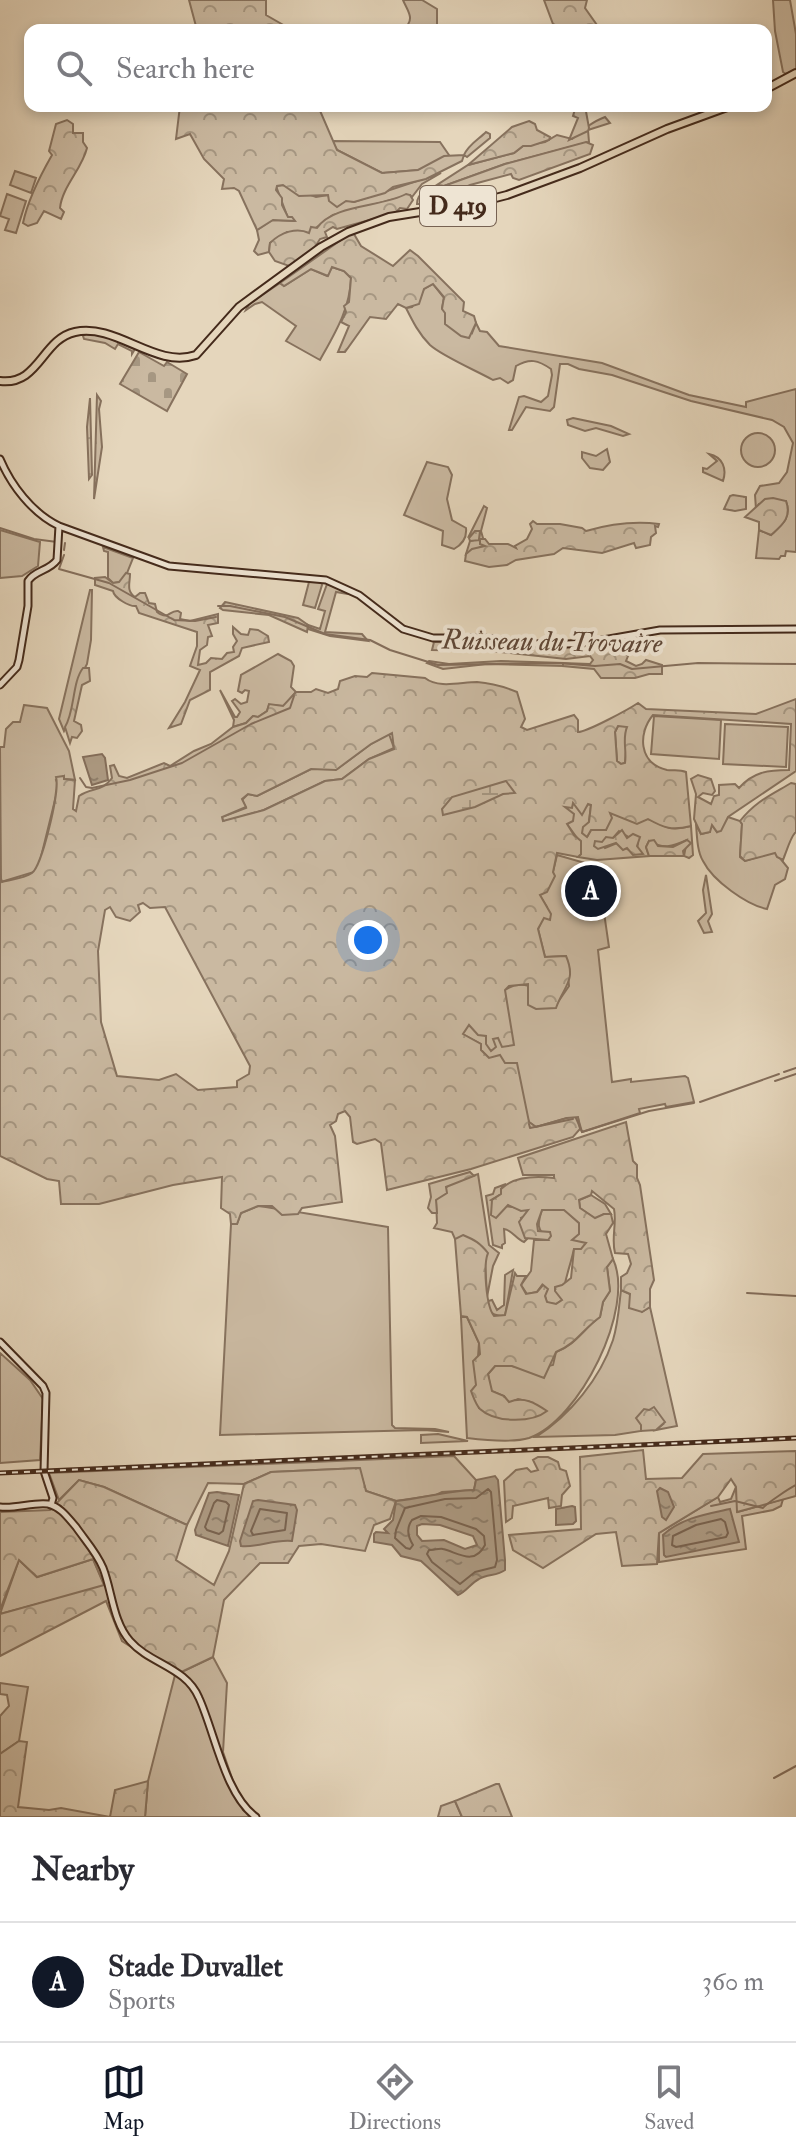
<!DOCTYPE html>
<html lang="en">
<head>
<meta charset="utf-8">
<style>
  body { margin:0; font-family:"IM FELL Double Pica",serif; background:#f2f2f3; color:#2b2b33 }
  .you { position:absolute; left:368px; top:940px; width:28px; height:28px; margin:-20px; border:6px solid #fff; border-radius:50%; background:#1a73e8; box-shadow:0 0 0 12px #1a73e833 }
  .badge { display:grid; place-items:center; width:52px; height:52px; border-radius:50%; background:#111827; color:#fff; font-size:26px; font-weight:700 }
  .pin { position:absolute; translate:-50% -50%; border:4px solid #fff; box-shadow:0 2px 8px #0006 }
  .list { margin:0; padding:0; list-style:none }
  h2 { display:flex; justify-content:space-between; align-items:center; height:104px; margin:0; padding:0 32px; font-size:34px }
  h2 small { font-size:26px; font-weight:400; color:#7c7c81 }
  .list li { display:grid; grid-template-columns:52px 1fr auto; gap:24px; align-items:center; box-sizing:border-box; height:120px; padding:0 32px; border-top:2px solid #e1e1e2 }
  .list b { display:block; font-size:30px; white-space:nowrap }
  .list p { margin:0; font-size:26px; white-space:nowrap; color:#7c7c81 }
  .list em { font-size:26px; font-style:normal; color:#7c7c81 }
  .icon { flex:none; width:44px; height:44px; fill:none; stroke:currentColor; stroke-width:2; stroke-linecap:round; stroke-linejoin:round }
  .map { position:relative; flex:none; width:796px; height:1817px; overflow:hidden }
  .search { position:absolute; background:#fff; box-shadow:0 4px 12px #0003; left:24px; right:24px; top:24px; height:88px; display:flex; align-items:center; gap:20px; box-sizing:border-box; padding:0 28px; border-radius:16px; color:#7c7c81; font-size:30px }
  .sheet { height:224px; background:#fff }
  nav { display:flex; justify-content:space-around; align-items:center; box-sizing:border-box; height:112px; border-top:2px solid #e1e1e2; background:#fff; font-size:22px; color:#7c7c81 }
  nav a { display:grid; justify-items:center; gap:4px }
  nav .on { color:#111827 }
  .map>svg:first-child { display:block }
</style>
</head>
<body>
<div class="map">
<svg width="796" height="1817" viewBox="0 0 796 1817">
  <defs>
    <pattern id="forest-crowns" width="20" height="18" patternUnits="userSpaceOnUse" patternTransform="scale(2)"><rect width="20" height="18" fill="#cab9a1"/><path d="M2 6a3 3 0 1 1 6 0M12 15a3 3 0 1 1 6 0" fill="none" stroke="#a69782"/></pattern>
    <pattern id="wetland-marsh" width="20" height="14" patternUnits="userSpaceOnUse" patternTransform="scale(2)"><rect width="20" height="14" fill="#cab9a1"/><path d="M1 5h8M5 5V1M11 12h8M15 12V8" fill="none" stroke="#a69782"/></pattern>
    <pattern id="cemetery-stones" width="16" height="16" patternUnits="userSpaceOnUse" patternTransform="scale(2)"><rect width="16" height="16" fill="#cab9a1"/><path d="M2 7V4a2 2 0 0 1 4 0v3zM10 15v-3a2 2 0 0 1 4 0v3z" fill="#a69782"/></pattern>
    <pattern id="water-ripples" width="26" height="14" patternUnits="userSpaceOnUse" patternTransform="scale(2)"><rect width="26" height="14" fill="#ae9c85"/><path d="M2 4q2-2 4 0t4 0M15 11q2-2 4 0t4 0" fill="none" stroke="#8f7f6c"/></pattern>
  </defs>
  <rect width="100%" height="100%" fill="#e5d6bc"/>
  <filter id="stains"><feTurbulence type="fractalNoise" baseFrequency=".0025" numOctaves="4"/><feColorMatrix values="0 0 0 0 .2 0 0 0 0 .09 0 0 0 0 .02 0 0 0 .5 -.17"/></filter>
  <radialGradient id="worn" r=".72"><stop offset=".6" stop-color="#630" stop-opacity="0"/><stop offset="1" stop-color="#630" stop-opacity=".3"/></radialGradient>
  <!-- grass -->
  <path fill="#cab9a1" stroke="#87725e" stroke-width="2" fill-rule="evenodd" d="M 403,0 L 422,0 L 437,9 L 437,30 L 403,30 C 416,19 408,12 403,0 Z
    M 773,0 L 790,0 L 796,34 L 796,69 L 786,74 L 783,72 L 775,31 Z
    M 605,117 L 610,123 L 588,130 L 589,142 L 505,164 L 444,186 L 437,185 L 468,165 L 514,153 L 523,146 L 545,142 L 557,135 L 572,139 C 580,131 594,121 605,117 Z
    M 332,141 L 440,142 L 449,155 L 419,170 L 382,173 L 337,150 Z
    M 15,171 L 36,178 L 31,193 L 10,185 Z
    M 441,173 L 422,184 L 412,197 L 410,195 L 333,215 L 309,233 L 287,232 L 270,243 L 269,252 L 258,255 L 254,251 L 259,240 L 257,230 L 272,220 L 295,221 L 288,218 L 276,186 L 283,185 L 316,197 L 328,195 L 354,202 Z
    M 7,194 L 26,201 L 16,233 L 5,230 L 9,219 L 0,216 Z
    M 332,267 L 344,271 L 351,278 C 350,309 335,333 320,360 L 286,341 L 296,326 L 262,302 L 255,304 L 246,310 L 249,304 L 280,283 L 284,286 L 311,269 L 327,276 Z
    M 433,284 L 444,298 L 442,308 L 472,333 L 476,323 L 480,331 L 487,332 L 499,346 L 602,363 L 689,395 L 746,407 L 746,402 L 796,389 L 796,552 L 786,551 L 785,556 L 781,556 L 779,559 L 756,558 L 759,530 L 771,535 C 782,525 792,518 786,501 L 759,504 L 756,509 L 755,495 L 760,486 L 779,483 L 787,472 L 793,443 L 784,427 L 772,420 L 691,401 L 612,375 L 579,369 L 568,364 L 560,364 L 554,407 L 550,411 L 526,407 L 512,430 L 509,430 L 519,397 L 524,396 L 541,402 L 548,396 L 552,375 L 551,369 C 538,360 530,358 516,366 L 513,380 L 508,383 L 500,378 L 493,380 C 477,371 442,356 430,345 C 419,334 413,322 406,308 L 412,307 L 424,289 Z
    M 88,333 L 110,338 L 135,349 L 132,354 L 132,351 L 118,344 L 115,349 L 105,343 L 84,339 L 83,336 Z
    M 573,418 L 611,426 L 629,434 L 623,436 L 596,428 L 585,431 L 568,425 L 567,420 Z
    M741 450a17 17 0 1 1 34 0a17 17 0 1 1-34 0Z
    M 607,449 L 610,462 L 603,470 L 590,468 L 582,458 L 582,452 L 596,456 Z
    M 427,462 L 448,467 L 452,475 L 447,499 L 452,520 L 466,528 C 467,537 463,544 454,549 L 442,545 L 443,531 L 404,515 Z
    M 484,506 L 487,508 L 481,531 L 485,545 L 466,554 L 470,541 L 479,539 L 480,531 L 469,536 Z
    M 0,530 L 40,542 L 38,566 L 22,576 L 0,578 Z
    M 103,547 L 133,558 L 127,573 L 120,582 L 113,583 L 108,578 L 108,552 L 104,551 Z
    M 309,582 L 321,582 L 322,585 L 315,608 L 303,605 Z
    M 327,584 L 348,592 L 347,594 L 336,592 L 325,632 L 362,634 L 368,641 L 330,636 L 308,629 L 308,625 L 320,629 L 325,611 L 318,609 Z
    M 90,590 L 92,590 L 91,640 L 87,664 L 77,683 L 73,713 L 64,731 L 59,719 Z
    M 278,654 L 291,661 L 294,666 L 291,687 L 296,692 L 284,706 L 269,705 L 267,711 L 258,717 L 253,716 L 246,723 L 233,727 L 234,720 L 220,690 L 235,717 L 237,717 L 240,712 L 232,701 L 235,699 L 241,704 L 247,702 L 249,691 L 245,690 L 242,693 L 238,691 L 241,675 Z
    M 429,661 L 449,664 L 501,661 L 563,663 L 563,666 L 487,664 L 443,669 L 427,663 Z
    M 24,705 L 47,708 L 69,751 L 75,780 L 64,779 L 64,776 L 56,780 L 58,785 L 56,796 L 39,865 L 34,872 L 1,882 L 0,747 L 4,747 L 6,729 L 13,722 L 20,722 Z
    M 654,716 L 721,720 L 719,759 L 651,754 Z
    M 725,724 L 788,727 L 786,767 L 723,764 Z
    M 618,726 L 628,726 L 625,763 L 621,764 L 617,761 L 615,732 Z
    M 389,734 L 394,748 L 369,759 L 342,779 L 325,781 L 264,810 L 223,822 L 222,817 L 246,808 L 242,800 L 248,794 L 257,796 L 311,769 L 337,769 L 371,744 Z
    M 574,803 L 585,808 L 588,804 L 591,805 L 587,837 L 591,830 L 606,830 L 609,813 C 621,814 637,815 648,819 C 668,826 667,832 691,826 L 693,855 L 689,858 L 684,856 L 687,840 C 672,847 663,849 649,841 L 646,847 L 649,856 L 597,860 L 578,857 L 581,854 L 577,838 L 567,824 L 565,807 ZM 619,831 L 638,843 L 637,848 L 631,851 L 617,843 L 605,848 L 601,843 L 613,838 Z
    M 728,817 L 740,821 L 742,824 L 740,857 L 745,861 L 775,852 L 788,868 L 785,879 L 775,885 L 767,909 C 747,905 713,881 703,861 C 697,851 697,836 696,824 L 701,834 L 710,832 L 710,825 L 712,825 L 717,832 Z
    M 557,855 L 585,863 L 585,878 L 596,878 L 594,866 L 597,864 L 609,947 L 598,950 L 612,1082 L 631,1079 L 631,1082 L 685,1076 L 688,1078 L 694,1102 L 666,1107 L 665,1104 L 639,1109 L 640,1113 L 582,1132 L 578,1118 L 567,1118 L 536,1127 L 529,1122 L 505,1063 L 489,1058 L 481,1050 L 481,1044 L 462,1034 L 468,1025 L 486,1036 L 498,1038 L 505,990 C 524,977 540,991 558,1002 L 569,986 L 566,956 L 545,957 L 538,929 L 547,907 L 540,896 L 553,872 Z
    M 706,875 L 712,914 L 708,921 L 712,932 L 704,933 L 698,921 L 706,913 L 703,890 Z
    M 478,1174 L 489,1245 L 499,1253 L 493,1266 L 487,1297 L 485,1260 L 459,1239 L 455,1239 L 452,1232 L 434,1228 L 437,1223 L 436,1200 L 449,1184 Z
    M 506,1184 L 501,1189 L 501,1194 L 491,1200 L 505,1206 L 529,1209 L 528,1214 L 521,1218 L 529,1237 L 524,1242 C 516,1239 512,1230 504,1229 L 505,1243 L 502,1245 L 502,1248 L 493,1245 L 486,1196 L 493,1194 L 495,1188 Z
    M 591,1195 L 605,1204 L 611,1214 L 604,1214 L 595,1219 L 580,1208 L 579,1200 Z
    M 258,1206 C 301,1212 345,1220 388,1227 L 392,1425 L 395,1428 L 435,1429 L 449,1432 L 424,1430 L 220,1435 L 231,1224 L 237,1224 L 241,1213 Z
    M 557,1209 L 565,1210 L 579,1223 L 579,1234 L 586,1243 L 581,1250 L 574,1249 C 570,1267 564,1281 562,1300 L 556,1304 L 547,1303 L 542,1285 L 537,1292 L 527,1294 L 521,1285 L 531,1271 L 534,1240 L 548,1240 C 537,1229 537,1225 542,1210 Z
    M 613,1259 C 636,1308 579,1421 529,1438 C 513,1443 484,1440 467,1438 L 461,1317 L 467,1317 L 479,1343 L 476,1385 L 479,1408 L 534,1403 L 518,1399 L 509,1403 L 504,1396 L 491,1391 L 488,1374 L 495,1366 L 512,1366 L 529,1370 L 553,1365 L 556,1352 C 576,1345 583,1329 600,1317 L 603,1302 L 610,1291 L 607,1267 Z
    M 513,1270 L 505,1316 C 494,1316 487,1313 488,1301 L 492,1300 L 497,1310 L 504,1305 L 505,1275 Z
    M 621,1290 L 630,1294 L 642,1312 L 650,1307 L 677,1426 L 656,1430 L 662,1425 L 641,1425 L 641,1431 L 615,1435 L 536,1437 C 570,1415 600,1379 613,1340 C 618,1324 619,1307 621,1290 Z
    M 0,1353 L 30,1380 L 43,1399 L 40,1460 L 0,1463 Z
    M 438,1434 L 468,1441 L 421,1443 L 421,1435 Z
    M 454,1456 L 476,1480 L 474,1490 L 442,1492 L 436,1495 L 396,1501 L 366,1491 L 359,1468 L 271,1472 L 244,1484 L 208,1483 L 187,1525 L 104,1487 L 79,1480 L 59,1500 L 49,1473 Z
    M 736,1487 L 738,1512 L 783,1499 L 781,1506 L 773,1510 L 742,1516 L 746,1549 L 659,1562 L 659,1533 L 718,1497 L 720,1502 L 731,1499 Z
    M 93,1559 L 105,1586 L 0,1614 L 19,1560 L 37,1577 Z
    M 213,1657 L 227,1683 L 223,1752 L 243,1810 L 252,1817 L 145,1817 L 148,1781 L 175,1675 Z
    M 0,1683 L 28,1687 L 19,1741 L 0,1754 L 0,1716 L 9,1706 L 7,1695 L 0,1694 Z
    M 455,1801 L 462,1817 L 438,1817 L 441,1806 Z"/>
  <!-- forest -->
  <path fill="url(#forest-crowns)" stroke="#87725e" stroke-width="2" fill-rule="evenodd" d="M 189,0 L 266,0 L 266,15 L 292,30 L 197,30 Z
    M 544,0 L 587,0 L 585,8 L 597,25 L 610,25 L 616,30 L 565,30 L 553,24 Z
    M 180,106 L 318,106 L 337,150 L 382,173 L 418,170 L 444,156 L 464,155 C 468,145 479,139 486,132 L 490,134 L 490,138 L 467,157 L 464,155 L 462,161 L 426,179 L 393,187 L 385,193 L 354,202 L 346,201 L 337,207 L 329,201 L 328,195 L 299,196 L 283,185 L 277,186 L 276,190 L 282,198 L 282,205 L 288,217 L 292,217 L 295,221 L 273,220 L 257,230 L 239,191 L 234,188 L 222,189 L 224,179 L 204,159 L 190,134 L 176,139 Z
    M 576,106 L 585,106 L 589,128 L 588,131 L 569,140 L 578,118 L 573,116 Z
    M 67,120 L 73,124 L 73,133 L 83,133 L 83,142 L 87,148 C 82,169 62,187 60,208 L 64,212 L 61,219 L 44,211 L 37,223 L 28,226 L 23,223 C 28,199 40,176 52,155 L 49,151 L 56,124 Z
    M 529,121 L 535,124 L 537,130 L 550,137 L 549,140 L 531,146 L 523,146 L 514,153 L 468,165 L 512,127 Z
    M 586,142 L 593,145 L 590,154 L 519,180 L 513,178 L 511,174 L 470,185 L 433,202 L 426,201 L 423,204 L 417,204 C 417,191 433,185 444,186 L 505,164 Z
    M 406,194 L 410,195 L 413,200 L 407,209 L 400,208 L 395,213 L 337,229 L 333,227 L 325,232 L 327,237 L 320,239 L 313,250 L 289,266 L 275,261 L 269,252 L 270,243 C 281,232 297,227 309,233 L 311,227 L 317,228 C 333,204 383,207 406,194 Z
    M 354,234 L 361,246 L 393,266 L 410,250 L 418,256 L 464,302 L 463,311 L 474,316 L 476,323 L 469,338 L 461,336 L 445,324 L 445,313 L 442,309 L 444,297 L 433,284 L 424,289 L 419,304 L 406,308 L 398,304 L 386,319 L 370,317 L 345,352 L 338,352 L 349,326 L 341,322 L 346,312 L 344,306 L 349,302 L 351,278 L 344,271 L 332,267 L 328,276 L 311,269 L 284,286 L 280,283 L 348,235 Z
    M 97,395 L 101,401 L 99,409 L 102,447 L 94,499 Z
    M 90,398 L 92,475 L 89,479 L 87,427 Z
    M 709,454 C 723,457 727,469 723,481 L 703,472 L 703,468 L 707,469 L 717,461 Z
    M 733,495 L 746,497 L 746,509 L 735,511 L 724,509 L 730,496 Z
    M 773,498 L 786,501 C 792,518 782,525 771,535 L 759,530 L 759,522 L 745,517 L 765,499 Z
    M 533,521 L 537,524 L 560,524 L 582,528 L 586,531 C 610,524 635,521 659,524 L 658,527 L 655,526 L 656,533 L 651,537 L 650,545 L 636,548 L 634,543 L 602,553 L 563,548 L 554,554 L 516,560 L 507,565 L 489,567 L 465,561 L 466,554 L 472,549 L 485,546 L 480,544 L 480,540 L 470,541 L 469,538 L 475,531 L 480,531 L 479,539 L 485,539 L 489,544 L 508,544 L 516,548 L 515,546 L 527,539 L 532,529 L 530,524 Z
    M 126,573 L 130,574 C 130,583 126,591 135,597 L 140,593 L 145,593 L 149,603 L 155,604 L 157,612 C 169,621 169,610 178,611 L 181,613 L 180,619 L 190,621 L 218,614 L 218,623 L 208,625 L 212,636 L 208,637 L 207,645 L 200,650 L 198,665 L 206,663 L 211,658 L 222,659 L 227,653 L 234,652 L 233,647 L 237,641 L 233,634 L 233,627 L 241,634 L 248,635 L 250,629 L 258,630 L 268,636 L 269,642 L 242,648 L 239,656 L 210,672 L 210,690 L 190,700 L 181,724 L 169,728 L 185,702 L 200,670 L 190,666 L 197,646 L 197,632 L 139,613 L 136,606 C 130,607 114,598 113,591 L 95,585 L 95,578 L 105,577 L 113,583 L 119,582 Z
    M 225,602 L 298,618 L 308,625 L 307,632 L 269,615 L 223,610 L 220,608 Z
    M 644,634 L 646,638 L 623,641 L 624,652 L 628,656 L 626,661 L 636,666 L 642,664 L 646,660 L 662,665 L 662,674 L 649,674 L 635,678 L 601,678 L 594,669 L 563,666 L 563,663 L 590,664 L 593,660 L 590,656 L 566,659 L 491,651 L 432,650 L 434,642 L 478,641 L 484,644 L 572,647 Z
    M 83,668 L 89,668 L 90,681 L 82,685 L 74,721 L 81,725 L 82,731 L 77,738 L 72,737 L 70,743 L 65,727 C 75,711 72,682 83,668 Z
    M 372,673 L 425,678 C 439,689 461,682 477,682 C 490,683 505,687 517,692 L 525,719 L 521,727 L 527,730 L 574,715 L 578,720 L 578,732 C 587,732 629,709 638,703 L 646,709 L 756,714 L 796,699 L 796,771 L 728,817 L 721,831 L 717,832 L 712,825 L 710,832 L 701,834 L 694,819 L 696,794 L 691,779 L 698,775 L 711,779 L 715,791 L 712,795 L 703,793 L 698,797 L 711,804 L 714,796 L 719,795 L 719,785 L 735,784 L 739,788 C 753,772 768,770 789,770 L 791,724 L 653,715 C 638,733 638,763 667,770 C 673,771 679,769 686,772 L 691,826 C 672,831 664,828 648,819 L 637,824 L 610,813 L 612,818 L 606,830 L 591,830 L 587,837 L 582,833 L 583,827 L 589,822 L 591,805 L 588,804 L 582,815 L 573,803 L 572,808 L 565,807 L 574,814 L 573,821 L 567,824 L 574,835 L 581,841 L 581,854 L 578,857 L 557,853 L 553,872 L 555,876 L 547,892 L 540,895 L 551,914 L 550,920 L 544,918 L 538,929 L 545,957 L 566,956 C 577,981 563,987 556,1008 L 536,1009 L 528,1005 L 528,984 L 509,986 L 505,990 L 514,1045 L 502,1047 L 498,1038 L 493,1039 L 496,1047 L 491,1051 L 486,1044 L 486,1036 L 478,1035 L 469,1025 L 463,1034 L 481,1044 L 481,1050 L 489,1058 L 500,1055 L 505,1063 L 517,1063 L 529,1122 L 536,1127 L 567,1118 L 578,1117 L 580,1129 L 573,1137 L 471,1169 L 387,1190 L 381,1143 L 375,1139 L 357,1144 L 353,1142 L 350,1117 L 345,1111 L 338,1114 L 336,1121 L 330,1125 L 335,1136 L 342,1202 L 302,1208 L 298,1214 L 282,1215 L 272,1206 L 258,1206 L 241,1213 L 237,1224 L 231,1224 L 230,1214 L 221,1208 L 222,1177 L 173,1185 L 99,1204 L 61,1204 L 59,1181 L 47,1179 L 0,1156 L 0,875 L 2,882 C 10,880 25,878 32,873 C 42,866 60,791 56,777 L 64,776 L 64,779 L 75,780 L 73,809 L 76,811 L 79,796 C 92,787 102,792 112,778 L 110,766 L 114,765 L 119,776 L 127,778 L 164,763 L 170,766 L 194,751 L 211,744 L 233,727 L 246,723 L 253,716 L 258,717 L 267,711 L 269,704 L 283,706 L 296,692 L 311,692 L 316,689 L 328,693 L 338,689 L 340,681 L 355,676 L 367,677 ZM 618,726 L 627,727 C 622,739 627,750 625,763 L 621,764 L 617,761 L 615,732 ZM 392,733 L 394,749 L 369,759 L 342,779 L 325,781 L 264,810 L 223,821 L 222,817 L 246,807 L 242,799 L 248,794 L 257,796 L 311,769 L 336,770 L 371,744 ZM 143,903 L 150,908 L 165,907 L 250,1066 L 249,1074 L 237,1081 L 237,1087 L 198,1090 L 176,1074 L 159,1080 L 117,1076 L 101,1022 L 98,951 L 105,910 L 110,907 L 116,917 L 130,921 L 140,912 L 138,905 Z
    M 791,783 L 796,784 L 796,832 C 791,835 786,853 783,860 L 777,857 L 775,853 L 745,861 L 740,856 L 742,824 L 740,821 C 756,801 771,795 791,783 Z
    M 622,830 L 627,838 L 633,834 L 640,837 L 637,846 L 643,854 L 633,855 L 627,848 L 623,850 L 616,843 L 598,849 L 594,846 L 595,841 L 602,842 L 606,837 L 613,838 Z
    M 654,840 L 658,846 L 673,847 L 687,840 L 691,843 L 683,851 L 684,856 L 649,856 L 646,847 L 649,841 Z
    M 626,1122 L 633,1161 L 637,1165 L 637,1178 L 640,1185 L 654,1280 L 650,1289 L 650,1307 L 642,1312 L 629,1308 L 630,1294 L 621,1290 L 621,1277 L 627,1273 L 631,1264 L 628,1254 L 615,1253 C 611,1238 617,1224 614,1209 L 592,1191 L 591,1195 L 579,1200 L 580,1208 L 595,1218 L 604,1214 L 611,1214 L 613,1223 L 606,1234 L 613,1259 L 607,1267 L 610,1291 L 603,1302 L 600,1317 C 583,1329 576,1344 556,1352 L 544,1378 L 512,1366 L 495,1366 L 488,1374 L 492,1391 L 504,1396 L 509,1402 C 524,1396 535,1403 547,1411 C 532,1423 495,1423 480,1409 C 476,1405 473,1396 471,1391 L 476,1385 L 473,1361 L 480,1354 L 479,1343 L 467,1317 L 461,1316 L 455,1239 L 463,1235 C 475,1240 480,1243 488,1253 C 483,1265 486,1306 494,1316 L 505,1315 L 515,1273 L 517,1276 L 526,1276 L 521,1285 L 526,1294 L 537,1292 L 543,1285 L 548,1289 L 545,1296 L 547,1302 L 556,1304 L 562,1300 L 555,1291 L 555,1287 L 562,1285 L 571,1278 L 574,1249 L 581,1249 L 586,1243 L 572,1240 L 579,1234 L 579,1223 L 564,1210 L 542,1210 L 537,1224 L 538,1231 L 550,1232 L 551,1236 L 548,1240 L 525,1238 L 519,1222 L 528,1210 L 521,1211 L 508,1205 L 496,1218 L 491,1215 L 492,1200 L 501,1194 L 501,1189 C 514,1176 537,1176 554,1178 L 554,1175 L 523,1175 L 518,1158 Z
    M 470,1172 L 474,1176 L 446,1187 L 447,1193 L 436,1200 L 437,1213 L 432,1213 L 428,1208 L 431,1197 L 429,1184 Z
    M 654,1407 L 665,1422 L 656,1430 L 641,1431 L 641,1425 L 636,1418 L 644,1409 L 649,1410 Z
    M 643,1450 L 646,1479 L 682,1478 L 703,1454 L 796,1451 L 796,1496 L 737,1512 L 736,1487 L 731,1479 L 718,1497 L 659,1533 L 657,1564 L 622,1566 L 616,1532 L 596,1534 L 543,1568 L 513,1550 L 509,1535 L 581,1529 L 580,1457 Z
    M 538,1457 L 548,1457 L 558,1462 L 560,1469 L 566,1471 L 570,1486 L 562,1495 L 561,1506 L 549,1508 L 548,1498 L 513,1506 L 512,1518 L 506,1522 L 504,1481 L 516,1470 L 527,1468 L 531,1472 L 538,1470 L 533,1460 Z
    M 360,1468 L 366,1491 L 396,1501 L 390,1519 L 374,1525 L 365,1551 L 321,1544 L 299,1546 L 288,1563 L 260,1563 L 224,1600 L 213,1657 L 175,1675 L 122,1641 L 106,1601 L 0,1656 L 0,1614 L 104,1585 L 93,1559 L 37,1577 L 19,1560 L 0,1610 L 0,1512 L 50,1510 L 79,1480 L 104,1487 L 187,1525 L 176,1560 L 214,1585 L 229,1551 L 244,1484 L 271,1472 Z
    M 19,1741 L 27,1742 L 18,1807 L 49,1810 L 61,1808 L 110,1817 L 115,1790 L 148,1781 L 145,1817 L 0,1817 L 0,1754 Z
    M 496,1784 L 499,1784 L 512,1817 L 462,1817 L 455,1801 Z"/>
  <!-- wetland -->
  <path fill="url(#wetland-marsh)" stroke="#87725e" stroke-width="2" d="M 506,781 L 515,793 L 503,794 L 475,807 L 443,815 L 442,809 L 452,797 Z"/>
  <!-- cemetery -->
  <path fill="url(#cemetery-stones)" stroke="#87725e" stroke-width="2" d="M 139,352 L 164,366 L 167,362 L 187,374 L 167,411 L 120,384 Z"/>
  <!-- water -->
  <path fill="url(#water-ripples)" stroke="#846e5b" stroke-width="2" fill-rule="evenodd" d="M 102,754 L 105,758 L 108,780 L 92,785 L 83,757 Z
    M 495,1476 L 498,1480 L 505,1560 L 505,1570 C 497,1576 488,1574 479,1579 C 471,1583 466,1592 458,1595 L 421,1561 L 401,1556 L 392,1545 L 374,1542 L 374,1534 L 376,1532 L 388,1533 L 384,1529 L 393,1520 L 396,1501 C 423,1498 447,1491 474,1490 L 476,1480 ZM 422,1524 L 440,1525 L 473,1536 L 477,1545 L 465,1549 L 444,1540 L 422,1541 L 417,1535 L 417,1526 Z
    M 660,1488 L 668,1492 L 674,1507 L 666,1520 L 662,1517 L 657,1491 Z
    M 217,1492 L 239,1495 L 228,1546 L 196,1535 L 195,1530 L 209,1493 Z
    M 258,1500 L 295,1505 L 297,1510 L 292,1541 C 274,1539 258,1548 241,1546 L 240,1541 L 253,1501 Z
    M 572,1506 L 575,1507 L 576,1521 L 573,1524 L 556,1525 L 556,1509 Z
    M 730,1509 L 739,1542 L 666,1557 L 664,1555 L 663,1535 C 681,1518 707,1514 730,1509 Z"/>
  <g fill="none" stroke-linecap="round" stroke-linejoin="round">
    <!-- shore -->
    <path stroke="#796350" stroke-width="2" d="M 488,1489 L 491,1492 L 497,1560 L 495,1567 L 475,1572 L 460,1584 L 432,1562 L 427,1554 L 429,1550 C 432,1550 441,1548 443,1549 C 459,1553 474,1566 485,1545 L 484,1536 L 476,1529 L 441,1517 L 421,1516 L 412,1520 C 406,1528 408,1537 413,1545 L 410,1549 L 406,1548 L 395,1538 L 396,1530 L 405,1508 L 445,1499 L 476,1498 Z
      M 217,1500 L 226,1502 L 229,1505 L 223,1531 L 219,1534 L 207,1530 L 205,1527 L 214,1503 Z
      M 260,1509 L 287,1513 L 285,1530 L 253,1535 L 251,1531 Z
      M 721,1519 L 725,1522 L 728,1533 L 726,1537 L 676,1547 L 672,1545 L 673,1536 L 696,1525 Z"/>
    <!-- stream -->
    <path stroke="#846e5b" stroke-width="2" d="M 0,528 L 34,539 L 57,542
      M 64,550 L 65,543
      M 64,555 L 59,569 L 109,583 L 174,620 L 195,621 L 216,617
      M 218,606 L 230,606 L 285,617 L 325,634 L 370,640 L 390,650 L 438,665 L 559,663 L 595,666 L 620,664 L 632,669 L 698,663 L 796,664
      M 80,778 L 86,787 L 92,788 L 130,780 L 182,763 L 251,724 L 290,708 L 294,696
      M 784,1072 L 796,1068
      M 775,1081 L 796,1074
      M 700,1102 L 779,1074
      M 576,1118 L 582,1132 L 649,1111 L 694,1103
      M 529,1124 L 530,1128 L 573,1119
      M 747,1293 L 796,1296
      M 711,1506 L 735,1501 L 763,1508 C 767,1503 790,1488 796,1485
      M 774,1778 L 796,1766"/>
    <!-- secondary casing -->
    <g stroke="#442a1b" stroke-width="9">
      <path id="secondary" d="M 0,459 C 11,485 32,513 59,526 L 169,566 L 326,580 L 359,595 L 403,629 L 433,638 L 483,638 L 548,645 L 586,643 L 660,630 L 796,629
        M 0,685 L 17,667 L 19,660 L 28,606 L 28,581 C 35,570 49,571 57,560 L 59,526
        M 0,1342 L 43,1386 L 46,1393 L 44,1471 L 53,1498 L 51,1505
        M 0,1507 C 16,1509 33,1502 48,1504 C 61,1507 68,1518 76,1527 C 85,1540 97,1553 103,1568 C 112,1591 113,1622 130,1641 C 150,1664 186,1667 199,1698 C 215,1733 225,1795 256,1817"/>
    </g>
    <!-- primary casing -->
    <g stroke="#442a1b" stroke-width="10">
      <path id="primary" d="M 766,89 L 796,73
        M 0,381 C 39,386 42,339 75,332 C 117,323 155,369 196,355 L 239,307 L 321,247 L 348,232 L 389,217 L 476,203 L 507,195 L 580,168 L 667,129 L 730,106"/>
    </g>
    <!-- secondary -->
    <use href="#secondary" stroke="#eee4d3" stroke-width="5"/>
    <!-- primary -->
    <use href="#primary" stroke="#e5d6bc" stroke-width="6"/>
    <!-- rail casing -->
    <g stroke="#442a1b" stroke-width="5">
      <path id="rail" d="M 0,1473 L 796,1438"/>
    </g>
    <!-- rail -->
    <use href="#rail" stroke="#eee4d3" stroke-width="2" stroke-dasharray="6" stroke-linecap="butt"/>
  </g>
  <g text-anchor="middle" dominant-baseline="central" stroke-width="8" stroke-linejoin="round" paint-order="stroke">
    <!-- shield labels -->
    <rect fill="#eee4d3" stroke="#776252" stroke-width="2" x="420" y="186" width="76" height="40" rx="6"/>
    <g font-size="24" font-weight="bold" fill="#442a1b">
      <text x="458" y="206">D 419</text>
    </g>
    <!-- water labels -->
    <g font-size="28" font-style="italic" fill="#5e4636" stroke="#eee4d3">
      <text transform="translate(552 642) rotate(1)">Ruisseau du Trovaire</text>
    </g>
  </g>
  <rect width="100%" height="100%" filter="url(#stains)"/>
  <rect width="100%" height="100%" fill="url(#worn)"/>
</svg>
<div class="you"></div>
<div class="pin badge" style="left:591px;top:891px">A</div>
<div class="search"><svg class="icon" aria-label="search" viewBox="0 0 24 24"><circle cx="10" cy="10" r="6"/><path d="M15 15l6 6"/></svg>Search here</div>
</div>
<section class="sheet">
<h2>Nearby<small></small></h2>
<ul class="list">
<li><span class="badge">A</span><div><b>Stade Duvallet</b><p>Sports</p></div><em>360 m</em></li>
</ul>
</section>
<nav>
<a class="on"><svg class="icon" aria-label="map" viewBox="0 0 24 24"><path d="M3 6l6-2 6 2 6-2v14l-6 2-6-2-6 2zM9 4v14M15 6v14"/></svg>Map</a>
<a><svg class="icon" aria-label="directions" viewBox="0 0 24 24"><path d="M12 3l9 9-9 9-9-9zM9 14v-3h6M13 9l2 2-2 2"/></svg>Directions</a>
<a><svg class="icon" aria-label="saved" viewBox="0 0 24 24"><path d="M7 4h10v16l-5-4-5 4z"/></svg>Saved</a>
</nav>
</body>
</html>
